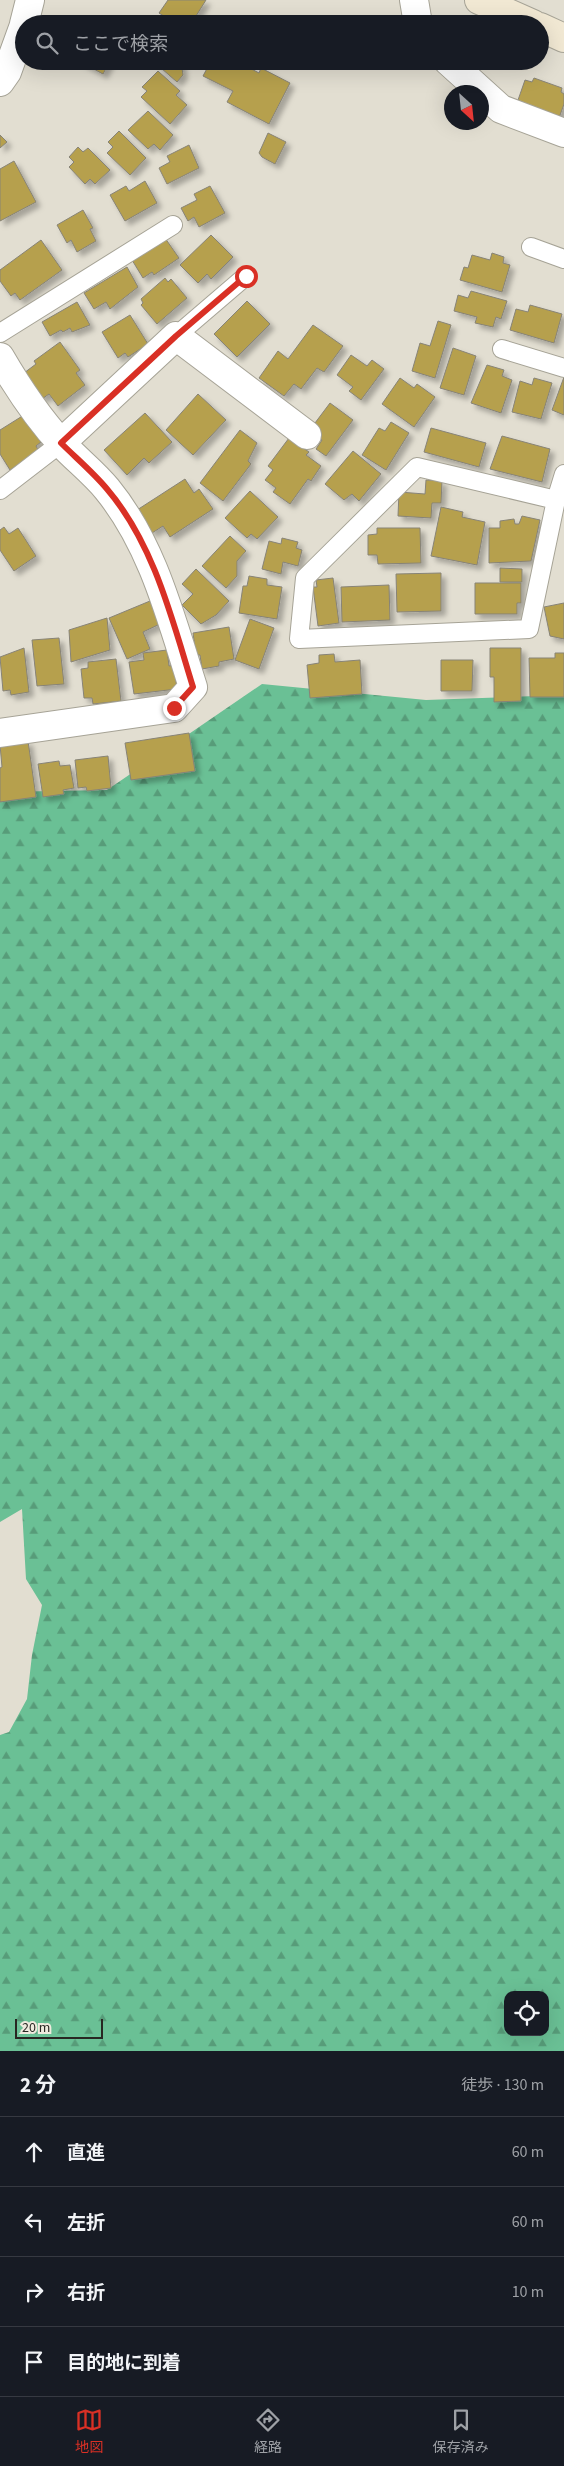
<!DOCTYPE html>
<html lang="ja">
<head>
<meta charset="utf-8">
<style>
  body { margin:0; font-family:"Source Sans 3","Noto Sans JP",sans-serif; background:#242831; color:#f1f3f6 }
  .controls { position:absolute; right:15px; bottom:15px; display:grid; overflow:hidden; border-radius:10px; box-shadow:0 5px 20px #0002 }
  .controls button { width:45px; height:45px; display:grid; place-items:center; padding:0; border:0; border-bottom:1px solid #363941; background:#171b24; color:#f1f3f6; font:25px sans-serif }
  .compass { position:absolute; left:444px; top:85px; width:45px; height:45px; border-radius:50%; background:#171b24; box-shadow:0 5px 20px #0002; rotate:153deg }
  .scale { position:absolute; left:15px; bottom:12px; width:88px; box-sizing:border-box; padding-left:5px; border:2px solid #282722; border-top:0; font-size:14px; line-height:18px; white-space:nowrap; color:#282722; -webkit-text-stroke:4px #efebde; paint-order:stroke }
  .stop { position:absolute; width:15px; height:15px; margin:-11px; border:4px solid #d93025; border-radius:50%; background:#fff }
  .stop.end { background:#d93025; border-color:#fff; box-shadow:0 1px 5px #0008 }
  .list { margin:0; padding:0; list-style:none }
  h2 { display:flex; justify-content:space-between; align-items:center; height:65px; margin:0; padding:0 20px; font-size:21px }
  h2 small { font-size:16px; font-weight:400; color:#9ea1a6 }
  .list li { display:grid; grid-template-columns:32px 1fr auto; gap:15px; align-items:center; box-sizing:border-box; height:70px; padding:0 20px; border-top:1px solid #363941 }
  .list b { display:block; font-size:19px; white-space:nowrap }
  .list em { font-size:16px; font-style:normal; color:#9ea1a6 }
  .icon { flex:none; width:28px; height:28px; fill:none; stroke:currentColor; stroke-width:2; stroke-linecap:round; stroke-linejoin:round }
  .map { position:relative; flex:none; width:564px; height:2051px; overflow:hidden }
  .search { position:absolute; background:#171b24; box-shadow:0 5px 20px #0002; left:15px; right:15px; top:15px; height:55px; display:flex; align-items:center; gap:12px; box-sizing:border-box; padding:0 18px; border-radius:28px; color:#9ea1a6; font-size:19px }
  .sheet { height:345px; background:#171b24 }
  nav { display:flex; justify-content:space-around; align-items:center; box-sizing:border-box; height:70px; border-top:1px solid #363941; background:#171b24; font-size:14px; color:#9ea1a6 }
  nav a { display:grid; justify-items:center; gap:2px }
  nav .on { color:#d93025 }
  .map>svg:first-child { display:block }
</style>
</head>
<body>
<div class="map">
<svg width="564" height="2051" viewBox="0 0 564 2051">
  <defs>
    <pattern id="forest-firs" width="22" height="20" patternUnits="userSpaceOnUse" patternTransform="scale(1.25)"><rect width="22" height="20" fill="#6ac095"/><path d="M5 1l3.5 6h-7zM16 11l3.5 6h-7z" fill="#579c79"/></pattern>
    <filter id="shadow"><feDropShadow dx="4.5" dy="4.5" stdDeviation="2.5" flood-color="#0004"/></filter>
  </defs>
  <rect width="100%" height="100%" fill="#e2ded1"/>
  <!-- forest -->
  <path fill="url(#forest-firs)" fill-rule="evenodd" d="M 262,684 L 426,700 L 564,695 L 564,2051 L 0,2051 L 0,1735 L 9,1732 L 27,1699 L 32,1655 L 42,1605 L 26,1579 L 22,1509 L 0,1522 L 0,792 L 107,790 ZM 508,1995 L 545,1995 L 545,2032 L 508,2032 Z"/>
  <!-- building -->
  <path fill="#b6a04d" stroke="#878377" filter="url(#shadow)" d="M 168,0 L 206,0 L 191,24 L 176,24 L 159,13 Z
    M 95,19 L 103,24 L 92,24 Z
    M 79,61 L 110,61 L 103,74 Z
    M 153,61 L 181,61 L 183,75 L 177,82 Z
    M 211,61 L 219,65 L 220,61 L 243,61 L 242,64 L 259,73 L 261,68 L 290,83 L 269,124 L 227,102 L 233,91 L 203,76 Z
    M 158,71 L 180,91 L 176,95 L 187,105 L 170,124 L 141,97 L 147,91 L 142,87 Z
    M 534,78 L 562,88 L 561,92 L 564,94 L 564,104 L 559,118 L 517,103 L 525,80 L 532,82 Z
    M 148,111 L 173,135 L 160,150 L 154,144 L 148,149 L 128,130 Z
    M 119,131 L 146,158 L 130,175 L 107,153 L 113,147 L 108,142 Z
    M 268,133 L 286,142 L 275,164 L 262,157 L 259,153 Z
    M 0,135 L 7,142 L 0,148 Z
    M 189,145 L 199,168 L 167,184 L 159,168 L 170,162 L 167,156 Z
    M 78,147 L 83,152 L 88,148 L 110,170 L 95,184 L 90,179 L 85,184 L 69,167 L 74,162 L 69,157 Z
    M 14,161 L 36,202 L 0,221 L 0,169 Z
    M 145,181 L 157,203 L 125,221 L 110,195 L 126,186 L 129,191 Z
    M 210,186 L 225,213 L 199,227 L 194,217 L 188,221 L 181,208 L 197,200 L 194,194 Z
    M 83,210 L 93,228 L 90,229 L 96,241 L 77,252 L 71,240 L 67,243 L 57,225 Z
    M 211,235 L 233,257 L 211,279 L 207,274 L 198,283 L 180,265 Z
    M 165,238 L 179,258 L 154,275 L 152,272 L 143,278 L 132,260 Z
    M 41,240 L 62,270 L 20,300 L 15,293 L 11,296 L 0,281 L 0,270 Z
    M 492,253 L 504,257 L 503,263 L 510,265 L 502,292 L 460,280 L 464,267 L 468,268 L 472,255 L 490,260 Z
    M 127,267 L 138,287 L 110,309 L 106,302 L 94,309 L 84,293 Z
    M 165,278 L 168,282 L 171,279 L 187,298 L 157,324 L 141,305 L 143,303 L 141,299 Z
    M 471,291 L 507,301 L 501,319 L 496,317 L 493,327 L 475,323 L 477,317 L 454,311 L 458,295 L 468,298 Z
    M 247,301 L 270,324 L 237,357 L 214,334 Z
    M 77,302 L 90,325 L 72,332 L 70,328 L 63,332 L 61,330 L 50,336 L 42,322 Z
    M 530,305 L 562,314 L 554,343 L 510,330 L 516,309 L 528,312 Z
    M 130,315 L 148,344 L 128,357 L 125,353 L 118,358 L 102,332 Z
    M 438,321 L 451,325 L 435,378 L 412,371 L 420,343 L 430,346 Z
    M 313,325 L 343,346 L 324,372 L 317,368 L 301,389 L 294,384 L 284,396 L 259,378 L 278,351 L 288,359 Z
    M 60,342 L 80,370 L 76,373 L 85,385 L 58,406 L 49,394 L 42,399 L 24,373 L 36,364 L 34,361 Z
    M 453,348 L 476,356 L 464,395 L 440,388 Z
    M 351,355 L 367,366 L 372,360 L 384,369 L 361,400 L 349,391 L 353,387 L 337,375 Z
    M 487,365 L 504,370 L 502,376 L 512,380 L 501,413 L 471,403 Z
    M 564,377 L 564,415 L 552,410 Z
    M 400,378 L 414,388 L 417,384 L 435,397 L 414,427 L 382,404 Z
    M 534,378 L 552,383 L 541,419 L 512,412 L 520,381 L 532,385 Z
    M 198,394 L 226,420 L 193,455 L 166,430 Z
    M 330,403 L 353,420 L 326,456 L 316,449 L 322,440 L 309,431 Z
    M 145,413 L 172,442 L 149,463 L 144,458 L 127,475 L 104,450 Z
    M 24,415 L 41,442 L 36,446 L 39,451 L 10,470 L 0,454 L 0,430 Z
    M 391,422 L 409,433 L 386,470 L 362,455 L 379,428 L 385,431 Z
    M 431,428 L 486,443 L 479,467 L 424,452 Z
    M 240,430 L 257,443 L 248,461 L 251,464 L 223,501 L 200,483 Z
    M 502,436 L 550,449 L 542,482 L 490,469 Z
    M 289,438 L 309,452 L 306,455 L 321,466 L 311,481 L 308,479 L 290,504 L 273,492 L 276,488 L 265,480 L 273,470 L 268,466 Z
    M 353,451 L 381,474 L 359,501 L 352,494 L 344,500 L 325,484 Z
    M 185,479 L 194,493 L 199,489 L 213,509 L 170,537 L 163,526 L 152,533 L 137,510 Z
    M 426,480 L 442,481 L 441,503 L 432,503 L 431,518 L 398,516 L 399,492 L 425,494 Z
    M 250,491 L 278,517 L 257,539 L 251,534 L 247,538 L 225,518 Z
    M 441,507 L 463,512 L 462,517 L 485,522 L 477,565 L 431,556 Z
    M 522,516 L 540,520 L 531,561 L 489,563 L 489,528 L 500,528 L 500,521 L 514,519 L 515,524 L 519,524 Z
    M 4,527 L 9,534 L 18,528 L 36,556 L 14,571 L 0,550 L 0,530 Z
    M 377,528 L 420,528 L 421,563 L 378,564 L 377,555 L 368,555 L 368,535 L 377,534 Z
    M 230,536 L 246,551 L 237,561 L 237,576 L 226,588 L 202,566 Z
    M 282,538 L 298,542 L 296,548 L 302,550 L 298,566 L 283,562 L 281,574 L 262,569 L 269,541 L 281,544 Z
    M 500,568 L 522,569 L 522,582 L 500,582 Z
    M 196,569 L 229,601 L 216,615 L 201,624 L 182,605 L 193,594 L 182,584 Z
    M 441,573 L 441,611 L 397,612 L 396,574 Z
    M 249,576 L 267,579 L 267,585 L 282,587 L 277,619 L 239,613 L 243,586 L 247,586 Z
    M 333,578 L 339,623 L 318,626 L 313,587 L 317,587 L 316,580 Z
    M 475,583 L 521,583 L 521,603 L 517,603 L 517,614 L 475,614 Z
    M 389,585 L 390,620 L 342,622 L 341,587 Z
    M 150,601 L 160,624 L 143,632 L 150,649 L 127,659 L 109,618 Z
    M 564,603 L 564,639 L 550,636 L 544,607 Z
    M 107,618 L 110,650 L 71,662 L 69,630 Z
    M 250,619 L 274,628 L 259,669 L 235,660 Z
    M 229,627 L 234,659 L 219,662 L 219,666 L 202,669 L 200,655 L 196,655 L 193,633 Z
    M 59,638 L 64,684 L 37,686 L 32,640 Z
    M 24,648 L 29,692 L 11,695 L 10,690 L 3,691 L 0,657 Z
    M 490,648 L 521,648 L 521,701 L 494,702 L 494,677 L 490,677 Z
    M 167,650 L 169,666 L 174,665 L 177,689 L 134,694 L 129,662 L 144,660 L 143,653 Z
    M 555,653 L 564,653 L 564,697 L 530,697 L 529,658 L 555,658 Z
    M 334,654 L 335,662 L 360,660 L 362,694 L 310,698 L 307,665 L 319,663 L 319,655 Z
    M 116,659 L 121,701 L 93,704 L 92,698 L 84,698 L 81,669 L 88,668 L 88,662 Z
    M 441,660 L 473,660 L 472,691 L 441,691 Z
    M 189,733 L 195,771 L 131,780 L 125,743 Z
    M 28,741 L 36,797 L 0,802 L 0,768 L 2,767 L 0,745 Z
    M 108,756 L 111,788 L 87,791 L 86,787 L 78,788 L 75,760 Z
    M 59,761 L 60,766 L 70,765 L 74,788 L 63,790 L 64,794 L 43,797 L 38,764 Z"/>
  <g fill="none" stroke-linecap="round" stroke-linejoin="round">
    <!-- lane casing -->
    <g stroke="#a6a396" stroke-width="20">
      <path id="lane" d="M 531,247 L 564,259
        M 0,333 L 173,225
        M 176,336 L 246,276
        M 502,349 L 564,368
        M 0,490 L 61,443
        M 556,500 L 417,467 L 305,578 L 299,639 L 529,629 L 556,500 L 564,474"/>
    </g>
    <!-- street casing -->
    <g stroke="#a6a396" stroke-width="30">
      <path id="street" d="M 414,0 L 418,24
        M 24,24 L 30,0
        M 448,61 L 501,109 L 564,133
        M 0,82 L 7,72 L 24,25
        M 0,357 C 18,388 37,417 62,444 C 76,459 94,473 107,489 C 153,545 171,619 193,687 L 174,708 L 0,733
        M 61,443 L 176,336 L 307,435"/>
    </g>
    <!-- secondary casing -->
    <g stroke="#a6a396" stroke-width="30">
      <path id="secondary" d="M 479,0 L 533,24
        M 540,27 L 564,38"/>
    </g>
    <!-- lane -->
    <use href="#lane" stroke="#fff" stroke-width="18"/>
    <!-- street -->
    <use href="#street" stroke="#fff" stroke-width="28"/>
    <!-- secondary -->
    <use href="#secondary" stroke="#f1e8d3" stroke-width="28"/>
  </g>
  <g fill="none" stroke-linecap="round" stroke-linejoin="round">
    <!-- route -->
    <path stroke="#d93025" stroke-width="6" d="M 174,708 L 193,687 C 172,619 154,544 107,489 C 93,472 76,458 61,443 L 176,336 L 246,276"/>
  </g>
</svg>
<div class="controls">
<button><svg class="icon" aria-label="locate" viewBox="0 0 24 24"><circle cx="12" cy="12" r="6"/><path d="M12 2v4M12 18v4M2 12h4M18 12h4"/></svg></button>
</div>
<svg class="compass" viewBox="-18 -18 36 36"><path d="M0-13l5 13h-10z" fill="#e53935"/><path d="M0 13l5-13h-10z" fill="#9ea1a6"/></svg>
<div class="scale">20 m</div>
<div class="stop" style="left:246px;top:276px"></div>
<div class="stop end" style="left:174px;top:708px"></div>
<div class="search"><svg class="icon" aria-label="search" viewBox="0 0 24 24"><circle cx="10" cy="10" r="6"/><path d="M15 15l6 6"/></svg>ここで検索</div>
</div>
<section class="sheet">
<h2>2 分<small>徒歩 · 130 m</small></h2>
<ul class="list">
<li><svg class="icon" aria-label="ahead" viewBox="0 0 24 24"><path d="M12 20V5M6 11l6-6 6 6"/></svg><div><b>直進</b></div><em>60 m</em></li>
<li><svg class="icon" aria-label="left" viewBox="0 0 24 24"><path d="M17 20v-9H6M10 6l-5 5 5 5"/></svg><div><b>左折</b></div><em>60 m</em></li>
<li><svg class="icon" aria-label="right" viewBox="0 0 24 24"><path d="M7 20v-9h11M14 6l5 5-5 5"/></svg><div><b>右折</b></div><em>10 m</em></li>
<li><svg class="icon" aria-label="arrive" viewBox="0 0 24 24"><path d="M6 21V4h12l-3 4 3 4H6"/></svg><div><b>目的地に到着</b></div></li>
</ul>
</section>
<nav>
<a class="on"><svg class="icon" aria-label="map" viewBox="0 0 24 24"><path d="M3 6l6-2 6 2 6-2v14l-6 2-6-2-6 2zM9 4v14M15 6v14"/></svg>地図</a>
<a><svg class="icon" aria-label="directions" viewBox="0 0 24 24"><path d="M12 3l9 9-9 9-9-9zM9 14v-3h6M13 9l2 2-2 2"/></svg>経路</a>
<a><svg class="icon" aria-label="saved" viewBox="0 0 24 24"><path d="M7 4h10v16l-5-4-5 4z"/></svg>保存済み</a>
</nav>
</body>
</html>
